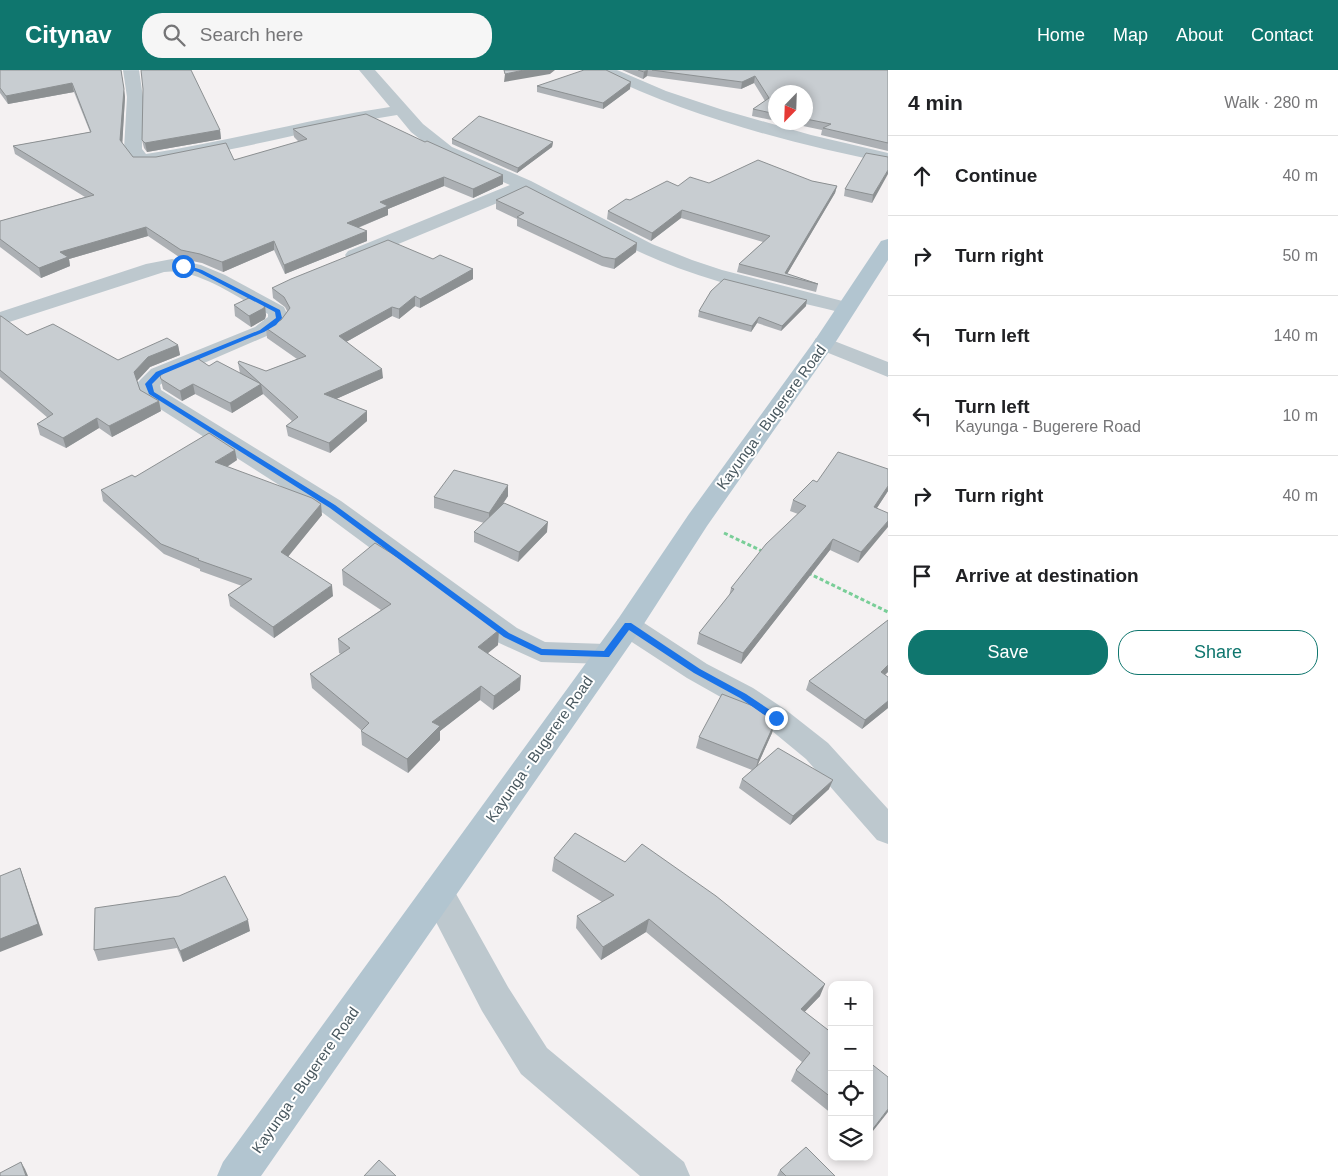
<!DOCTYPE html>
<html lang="en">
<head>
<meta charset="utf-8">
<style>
  body { margin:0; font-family:Arial,sans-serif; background:#f6f6f6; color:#202124 }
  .controls { position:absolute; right:15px; bottom:15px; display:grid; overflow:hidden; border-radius:10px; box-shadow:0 2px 8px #0003 }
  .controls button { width:45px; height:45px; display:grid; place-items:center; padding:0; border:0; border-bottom:1px solid #e0e0e0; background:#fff; color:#202124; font:25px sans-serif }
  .compass { position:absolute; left:768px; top:15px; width:45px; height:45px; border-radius:50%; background:#fff; box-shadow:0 2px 8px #0003; rotate:203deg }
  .stop { position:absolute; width:15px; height:15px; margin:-11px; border:4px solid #1a73e8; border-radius:50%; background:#fff }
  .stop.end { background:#1a73e8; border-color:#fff; box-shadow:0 1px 5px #0008 }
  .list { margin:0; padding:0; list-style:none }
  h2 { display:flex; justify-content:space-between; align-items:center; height:65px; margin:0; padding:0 20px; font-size:21px }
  h2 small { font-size:16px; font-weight:400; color:#757577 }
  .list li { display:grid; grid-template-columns:32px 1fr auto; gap:15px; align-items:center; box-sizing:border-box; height:80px; padding:0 20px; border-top:1px solid #e0e0e0 }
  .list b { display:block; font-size:19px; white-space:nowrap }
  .list p { margin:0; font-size:16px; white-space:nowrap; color:#757577 }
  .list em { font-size:16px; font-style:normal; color:#757577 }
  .actions { display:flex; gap:10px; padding:15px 20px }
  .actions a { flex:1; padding:11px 0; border:1px solid #0f766e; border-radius:20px; text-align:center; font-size:18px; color:#0f766e }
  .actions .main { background:#0f766e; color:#fff }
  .icon { flex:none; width:28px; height:28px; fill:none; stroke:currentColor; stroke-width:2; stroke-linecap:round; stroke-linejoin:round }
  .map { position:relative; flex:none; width:888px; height:1106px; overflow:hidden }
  header { display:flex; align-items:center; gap:30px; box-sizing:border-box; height:70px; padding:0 25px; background:#0f766e; color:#fff }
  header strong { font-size:24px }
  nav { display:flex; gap:28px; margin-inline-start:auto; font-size:18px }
  .search { width:350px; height:45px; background:#f6f6f6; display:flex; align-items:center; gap:12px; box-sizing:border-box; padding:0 18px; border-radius:20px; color:#757577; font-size:19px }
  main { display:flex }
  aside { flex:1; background:#fff }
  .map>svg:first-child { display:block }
</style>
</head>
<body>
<header>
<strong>Citynav</strong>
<div class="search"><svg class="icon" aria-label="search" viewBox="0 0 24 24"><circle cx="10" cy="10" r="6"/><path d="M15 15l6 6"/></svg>Search here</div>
<nav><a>Home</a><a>Map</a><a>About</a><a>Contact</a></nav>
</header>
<main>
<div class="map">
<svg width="888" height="1106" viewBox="0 0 888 1106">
  <rect width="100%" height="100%" fill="#f4f1f2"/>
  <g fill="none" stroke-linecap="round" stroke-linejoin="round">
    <!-- path -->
    <path stroke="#79ce98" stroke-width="3" stroke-dasharray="4 2.5" stroke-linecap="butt" d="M 724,463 L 764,482
      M 808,503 L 888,542"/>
    <!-- minor -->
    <path fill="#bdc8ce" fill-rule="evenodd" d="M 123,0 L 139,0 L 143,27 L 142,79 L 146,84 C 228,72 308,49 390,37 L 359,0 L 375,0 L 423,54 L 452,77 L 531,111 L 652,174 L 692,190 L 722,200 L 854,234 L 857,238 L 854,242 L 847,244 C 791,230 732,218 678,198 C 624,178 575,148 524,122 L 362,189 L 355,191 L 348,189 L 345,185 L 348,181 L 510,115 L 440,85 L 411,62 L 397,45 C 329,56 263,74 195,86 C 177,90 153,98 135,94 L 124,79 L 127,27 Z
      M 597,0 L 617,0 L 666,21 L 723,40 L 811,65 L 888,83 L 888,93 C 790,73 690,47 600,3 Z
      M 172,189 L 201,195 L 225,205 L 284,237 L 289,248 L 281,258 L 269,265 L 167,309 L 160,315 L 161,320 L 341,431 L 517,558 L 545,572 L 606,574 L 616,577 L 620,584 L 616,591 L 606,594 L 541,592 L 497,572 L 323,443 L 143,328 L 137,313 L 151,299 L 255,257 L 268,247 L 268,244 C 240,229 196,197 164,202 L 0,255 L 0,242 L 146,194 Z
      M 824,267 L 888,292 L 888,307 L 816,278 L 813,273 L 816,268 Z
      M 628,546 L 638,549 L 707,594 L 753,618 L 786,640 L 828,673 L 888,739 L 888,774 L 877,770 L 806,689 L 766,656 L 733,634 L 687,608 L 618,563 L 614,556 L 618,549 Z
      M 438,809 L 450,813 L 508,917 L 547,978 L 684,1092 L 690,1106 L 640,1106 L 521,1004 L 482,941 L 421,823 L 426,813 Z"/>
    <!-- major -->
    <path fill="#b2c5d0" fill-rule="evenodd" d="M 888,169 L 888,190 L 835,273 L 707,456 L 638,563 L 261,1106 L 217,1106 L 223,1092 L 618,549 L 689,444 L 815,270 L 881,171 Z"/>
  </g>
  <!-- wall -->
  <path fill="#acb0b4" d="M 0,0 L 121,0 L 125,27 L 122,73 L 133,87 L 234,90 L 299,72 L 294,67 L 293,59 L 503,114 L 473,128 L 444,116 L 388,139 L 388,145 L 358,158 L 367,171 L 285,204 L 274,180 L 223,202 L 202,193 L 182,189 L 148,166 L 69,189 L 70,196 L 41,208 L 0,177 L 0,151 L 85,127 L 15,84 L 13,76 L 90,62 L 74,22 L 8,34 L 0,23 Z
    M 622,0 L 888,0 L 888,81 L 821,65 L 822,60 L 784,52 L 806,52 L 806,22 L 776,22 L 776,51 L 752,46 L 753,39 L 765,31 L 754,13 L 741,19 L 647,6 L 643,9 Z
    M 537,16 L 630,19 L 603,39 L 537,22 Z
    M 143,19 L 220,60 L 221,69 L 147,82 L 144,78 L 142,70 Z
    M 452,69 L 553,72 L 552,77 L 517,103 L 452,74 Z
    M 888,87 L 872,133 L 844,126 L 845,119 Z
    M 812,111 L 837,116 L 835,123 L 787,204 L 818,214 L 816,222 L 737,202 L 739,194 L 763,172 L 681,148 L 651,171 L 607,149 L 608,141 L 630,130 L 678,116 L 709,113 Z
    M 496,130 L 637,173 L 636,182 L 614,199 L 602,196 L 517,156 L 517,149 L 496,139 Z
    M 433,189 L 473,199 L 473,209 L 420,238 L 415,236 L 399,249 L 392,246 L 346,272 L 383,308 L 336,329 L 367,341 L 367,351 L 330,383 L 288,366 L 286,356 L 292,351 L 263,324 L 232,343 L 195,324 L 182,331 L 163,319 L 160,306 L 209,296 L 240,303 L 238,293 L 266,301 L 297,289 L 267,268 L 266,258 L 281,250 L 287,241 L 285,237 L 273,228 L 272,218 Z
    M 234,235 L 266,245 L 265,249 L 251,257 L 235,246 Z
    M 806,236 L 781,261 L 757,253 L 751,262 L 698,247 L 699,241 Z
    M 0,246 L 27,265 L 118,290 L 178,275 L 180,285 L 150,297 L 137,311 L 140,320 L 161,341 L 112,367 L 99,358 L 66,378 L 40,365 L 37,354 L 48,348 L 0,307 Z
    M 237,390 L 227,397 L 322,445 L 288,486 L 333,526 L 274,568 L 230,536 L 228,525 L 242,516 L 200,501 L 200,499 L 164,484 L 103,431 L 101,420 L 135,407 Z
    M 888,399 L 888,421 L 877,438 L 858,493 L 830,480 L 741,594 L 697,574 L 699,563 L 729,526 L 731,518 L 798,444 L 790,441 L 793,430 L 817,412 Z
    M 508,426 L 502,435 L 547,462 L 518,492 L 474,472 L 474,462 L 484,453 L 434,438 L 434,427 Z
    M 342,500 L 498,575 L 488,583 L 520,620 L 493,640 L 480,630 L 440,661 L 440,670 L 408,703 L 362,675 L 361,661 L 361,660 L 312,618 L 310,604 L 341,584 L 339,583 L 338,569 L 381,540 L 343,515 Z
    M 888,550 L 888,602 L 885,605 L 888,607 L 888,638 L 862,659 L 806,620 L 809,611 Z
    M 775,652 L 772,663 L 757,696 L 829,719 L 790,755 L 739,718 L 742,709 L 752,700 L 696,678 L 699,667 Z
    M 554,788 L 820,926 L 804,942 L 832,963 L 832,1044 L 791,1011 L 796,1000 L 802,992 L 646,862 L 601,890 L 576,858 L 577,846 L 602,832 L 552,801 Z
    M 95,838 L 250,861 L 183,892 L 177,878 L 98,891 L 94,880 Z
    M 780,1100 L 835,1106 L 777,1106 Z"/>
  <!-- shaded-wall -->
  <path fill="#8c9092" d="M 121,0 L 125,27 L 122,79 L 120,70 Z
    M 524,0 L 555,0 L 550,4 L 504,12 L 505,4 Z
    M 647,0 L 648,0 L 647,6 L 643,9 L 644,2 Z
    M 755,6 L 754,13 L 741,19 L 742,12 Z
    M 631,12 L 630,19 L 603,39 L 603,33 Z
    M 72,13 L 74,22 L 8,34 L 6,26 Z
    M 220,60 L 221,69 L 147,82 L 145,73 Z
    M 553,72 L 552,77 L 517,103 L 518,98 Z
    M 888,100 L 888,104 L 872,133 L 873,125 Z
    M 503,105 L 503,114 L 473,128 L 473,119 Z
    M 444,107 L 444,116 L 388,139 L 388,145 L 347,162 L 347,153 L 380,132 Z
    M 837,116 L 835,123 L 786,206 L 785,203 Z
    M 682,140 L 681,148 L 651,171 L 652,163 Z
    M 146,157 L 148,166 L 69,189 L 70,196 L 41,208 L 39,198 L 60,182 Z
    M 367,161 L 367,171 L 285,204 L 284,195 Z
    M 274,171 L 274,180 L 223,202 L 222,192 Z
    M 637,173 L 636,182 L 614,199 L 615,189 Z
    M 473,199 L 473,209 L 420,238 L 420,229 Z
    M 415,226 L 415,236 L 399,249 L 399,239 Z
    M 807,230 L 806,236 L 781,261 L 782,256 Z
    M 265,234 L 266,245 L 265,249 L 251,257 L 249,246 Z
    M 392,237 L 392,246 L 339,276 L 339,266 Z
    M 759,247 L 757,253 L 751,262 L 752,256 Z
    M 178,275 L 180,285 L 150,297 L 136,312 L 134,302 L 148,287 Z
    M 382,299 L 383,308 L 325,334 L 324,324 Z
    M 193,314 L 195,324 L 182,331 L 180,321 Z
    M 261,314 L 263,324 L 232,343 L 230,333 Z
    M 159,331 L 161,341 L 112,367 L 109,356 Z
    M 367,341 L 367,351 L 330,383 L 329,373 Z
    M 97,348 L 99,358 L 66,378 L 63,368 Z
    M 235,380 L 237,390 L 217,403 L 215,392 Z
    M 508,415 L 508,426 L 489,454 L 489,443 Z
    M 888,416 L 888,421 L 871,447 L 874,437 Z
    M 321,434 L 322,445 L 283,493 L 281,482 Z
    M 888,451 L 888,457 L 858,493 L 861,482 Z
    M 548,452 L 547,462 L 518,492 L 519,482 Z
    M 833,469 L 830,480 L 741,594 L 743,583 Z
    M 332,515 L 333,526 L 274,568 L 273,557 Z
    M 499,560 L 498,575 L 478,591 L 478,577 Z
    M 888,595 L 888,602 L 877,611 L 881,602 Z
    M 521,606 L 520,620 L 493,640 L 494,626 Z
    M 481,616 L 480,630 L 440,661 L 440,670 L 408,703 L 407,689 L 432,652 Z
    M 888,631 L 888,638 L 862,659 L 865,650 Z
    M 775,652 L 772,663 L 755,701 L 758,690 Z
    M 833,710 L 829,719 L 790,755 L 793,746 Z
    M 20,798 L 24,809 L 43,865 L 0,882 L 0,869 Z
    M 649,849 L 646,862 L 601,890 L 603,877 Z
    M 248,850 L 250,861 L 183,892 L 180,881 Z
    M 825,914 L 820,926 L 796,951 L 801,939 Z
    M 888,1039 L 888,1042 L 869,1066 L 869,1065 L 872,1060 Z
    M 21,1092 L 25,1099 L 28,1106 L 26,1106 Z"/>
  <!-- building -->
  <path fill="#c8cdd1" stroke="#8c9092" d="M 0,0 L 121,0 L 124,19 L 120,70 L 133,87 L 156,87 L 226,73 L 234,90 L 307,69 L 293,59 L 366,44 L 425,72 L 427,71 L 503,105 L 473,119 L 444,107 L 380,132 L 388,136 L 347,153 L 367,161 L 284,195 L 274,171 L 222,192 L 200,184 L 181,180 L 146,157 L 60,182 L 68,187 L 39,198 L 0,169 L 0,151 L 94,125 L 13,76 L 91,62 L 72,13 L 6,26 L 0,18 Z
    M 141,0 L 191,0 L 220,60 L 145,73 L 142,70 L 143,19 Z
    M 504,0 L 524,0 L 505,4 Z
    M 584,0 L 606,0 L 631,12 L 603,33 L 537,16 Z
    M 638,0 L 647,0 L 644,2 Z
    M 652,0 L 888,0 L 888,73 L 823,58 L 831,54 L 806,49 L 806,22 L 776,22 L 776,44 L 753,39 L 769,28 L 755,6 L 742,12 Z
    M 479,46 L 553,72 L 518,98 L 452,69 Z
    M 866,83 L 888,87 L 888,100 L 873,125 L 845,119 Z
    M 758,90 L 812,111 L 837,116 L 785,203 L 818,214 L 739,194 L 770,166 L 682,140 L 652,163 L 608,141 L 626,129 L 630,130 L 667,111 L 678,116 L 690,107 L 709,113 Z
    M 526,116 L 637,173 L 615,189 L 603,187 L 517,147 L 524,143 L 496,130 Z
    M 388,170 L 433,189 L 440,185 L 473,199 L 420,229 L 415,226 L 399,239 L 392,237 L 339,266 L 382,299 L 324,324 L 367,341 L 329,373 L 286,356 L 298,347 L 261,314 L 230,333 L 193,314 L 180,321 L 161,309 L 160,306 L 166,301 L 197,288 L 209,296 L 217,291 L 261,314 L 238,293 L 239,291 L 266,301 L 306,286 L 266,258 L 281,250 L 290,238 L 284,227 L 272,218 L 291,209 Z
    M 724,209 L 807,230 L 782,256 L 759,247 L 752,256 L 699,241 L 711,221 Z
    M 251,227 L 265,234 L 264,238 L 249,246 L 234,235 Z
    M 0,246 L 1,246 L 27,265 L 53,254 L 118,290 L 167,268 L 178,275 L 148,287 L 134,302 L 140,320 L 159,331 L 109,356 L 97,348 L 63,368 L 37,354 L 53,344 L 0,300 Z
    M 209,363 L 235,380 L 215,392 L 312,428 L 321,434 L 281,482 L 332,515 L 273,557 L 228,525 L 252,509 L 198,490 L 199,489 L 161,474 L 101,420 L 132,405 L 135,407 Z
    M 838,382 L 888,399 L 888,416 L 874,437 L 888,443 L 888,451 L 861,482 L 833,469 L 743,583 L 699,563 L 734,519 L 731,518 L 766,474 L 806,436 L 793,430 L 813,410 L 817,412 Z
    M 454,400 L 508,415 L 489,443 L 434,427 Z
    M 504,433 L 548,452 L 519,482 L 474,462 Z
    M 375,473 L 402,490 L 499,560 L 478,577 L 521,606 L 494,626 L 481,616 L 432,652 L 440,656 L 407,689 L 361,661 L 369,653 L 310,604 L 350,578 L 338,569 L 391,534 L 342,500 Z
    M 888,550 L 888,595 L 881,602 L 888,607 L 888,631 L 865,650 L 809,611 Z
    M 722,624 L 753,636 L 775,652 L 758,690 L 699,667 Z
    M 778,678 L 833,710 L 793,746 L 742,709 Z
    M 575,763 L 625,792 L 642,774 L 716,826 L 825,914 L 801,939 L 832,963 L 832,1028 L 796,1000 L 810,983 L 649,849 L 603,877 L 577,846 L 614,825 L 554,788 Z
    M 20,798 L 38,854 L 0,869 L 0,806 Z
    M 225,806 L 248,850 L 180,881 L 174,868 L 94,880 L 95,838 L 179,826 Z
    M 869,992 L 888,1007 L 888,1039 L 872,1060 L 869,1059 Z
    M 806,1077 L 835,1106 L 786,1106 L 780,1100 Z
    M 379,1090 L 396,1106 L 364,1106 Z
    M 21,1092 L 26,1106 L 0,1106 L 0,1103 Z"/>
  <!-- route -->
  <path fill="#1a73e8" d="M 183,194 L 202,200 L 280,240 L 282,248 L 276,255 L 264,262 L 161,305 L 152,314 L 154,322 L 335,435 L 509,563 L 542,579 L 604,581 L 625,553 L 631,553 L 700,599 L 746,624 L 779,646 L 779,651 L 773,651 L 740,628 L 694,603 L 629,560 L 609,587 L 606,587 L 541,585 L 504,567 L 330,438 L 149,324 L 145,314 L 156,302 L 260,260 L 276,248 L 275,242 L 198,202 L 181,197 Z"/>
  <g text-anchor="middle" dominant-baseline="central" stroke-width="4" stroke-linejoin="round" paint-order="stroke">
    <!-- street labels -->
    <g font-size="15" fill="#49585f" stroke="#fff">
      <text transform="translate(771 347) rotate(-54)">Kayunga - Bugerere Road</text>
      <text transform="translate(539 679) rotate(-55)">Kayunga - Bugerere Road</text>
      <text transform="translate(305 1010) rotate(-55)">Kayunga - Bugerere Road</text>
    </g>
  </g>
</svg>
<div class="controls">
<button>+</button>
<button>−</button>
<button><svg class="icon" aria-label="locate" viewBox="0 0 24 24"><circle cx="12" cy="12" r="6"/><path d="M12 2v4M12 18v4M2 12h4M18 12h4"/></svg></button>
<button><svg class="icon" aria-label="layers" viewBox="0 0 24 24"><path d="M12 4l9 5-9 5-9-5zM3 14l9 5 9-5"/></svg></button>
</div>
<svg class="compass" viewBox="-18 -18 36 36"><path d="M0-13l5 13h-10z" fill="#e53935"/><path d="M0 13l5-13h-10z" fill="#757577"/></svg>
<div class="stop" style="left:183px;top:196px"></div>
<div class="stop end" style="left:776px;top:648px"></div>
</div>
<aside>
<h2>4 min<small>Walk · 280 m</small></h2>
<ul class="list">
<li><svg class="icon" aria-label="ahead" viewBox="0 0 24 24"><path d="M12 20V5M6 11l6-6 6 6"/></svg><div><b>Continue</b></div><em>40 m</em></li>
<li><svg class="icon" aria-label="right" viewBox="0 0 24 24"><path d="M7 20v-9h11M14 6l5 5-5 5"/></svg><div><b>Turn right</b></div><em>50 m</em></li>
<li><svg class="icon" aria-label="left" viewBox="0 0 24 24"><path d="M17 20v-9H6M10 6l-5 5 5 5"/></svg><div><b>Turn left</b></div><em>140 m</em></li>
<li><svg class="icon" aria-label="left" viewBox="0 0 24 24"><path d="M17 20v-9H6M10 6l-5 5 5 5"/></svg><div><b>Turn left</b><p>Kayunga - Bugerere Road</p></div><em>10 m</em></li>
<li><svg class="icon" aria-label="right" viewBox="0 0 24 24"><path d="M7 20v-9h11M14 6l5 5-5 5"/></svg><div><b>Turn right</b></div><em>40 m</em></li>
<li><svg class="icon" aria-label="arrive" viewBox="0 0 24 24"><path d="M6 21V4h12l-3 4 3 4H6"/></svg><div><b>Arrive at destination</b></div></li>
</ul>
<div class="actions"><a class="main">Save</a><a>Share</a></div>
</aside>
</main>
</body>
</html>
